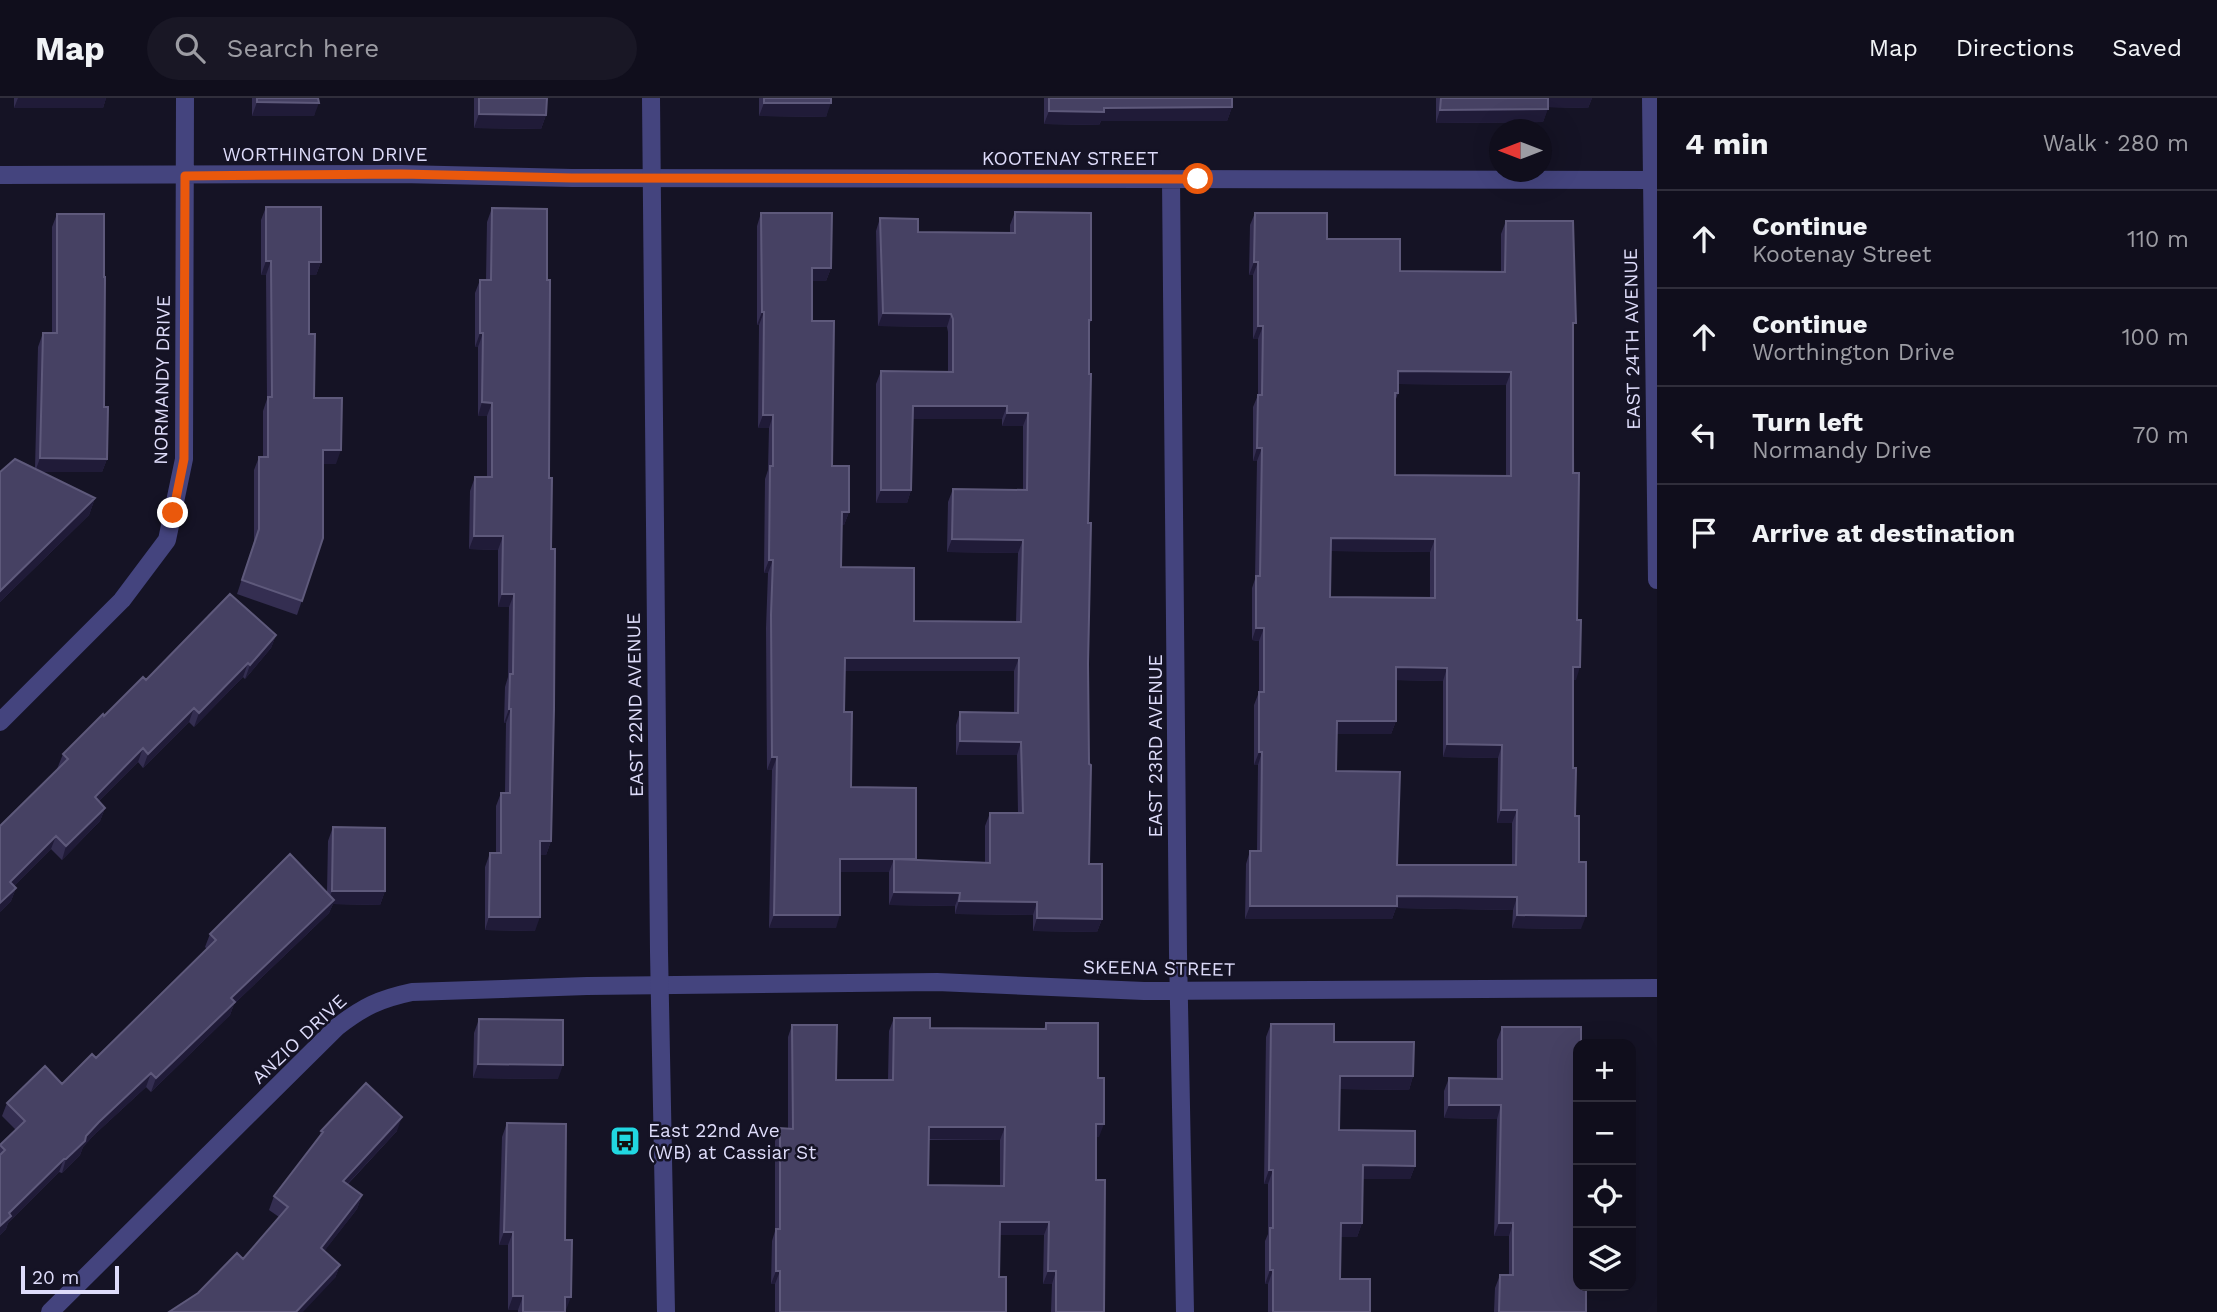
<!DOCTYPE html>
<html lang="en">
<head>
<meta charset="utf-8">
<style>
  body { margin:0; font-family:"Work Sans",sans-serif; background:#191725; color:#f1f3f6 }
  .controls { position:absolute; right:21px; bottom:21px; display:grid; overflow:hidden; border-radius:14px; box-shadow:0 7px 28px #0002 }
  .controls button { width:63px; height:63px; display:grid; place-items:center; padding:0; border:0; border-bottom:2px solid #302e3b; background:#100e1c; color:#f1f3f6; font:35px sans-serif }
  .compass { position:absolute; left:1489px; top:21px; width:63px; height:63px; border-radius:50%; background:#100e1c; box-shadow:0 7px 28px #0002; rotate:270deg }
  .scale { position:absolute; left:21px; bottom:18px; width:98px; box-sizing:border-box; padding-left:7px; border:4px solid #dedcfa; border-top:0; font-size:19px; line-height:24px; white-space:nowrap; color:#dedcfa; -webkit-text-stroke:5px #151325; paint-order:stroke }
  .stop { position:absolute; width:21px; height:21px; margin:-16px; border:5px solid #ea580c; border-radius:50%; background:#fff }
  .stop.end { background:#ea580c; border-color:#fff; box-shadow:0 2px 7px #0008 }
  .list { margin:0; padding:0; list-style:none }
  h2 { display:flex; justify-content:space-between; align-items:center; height:91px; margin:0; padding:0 28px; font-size:30px }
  h2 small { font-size:23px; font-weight:400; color:#9c9ca3 }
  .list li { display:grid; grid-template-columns:46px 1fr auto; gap:21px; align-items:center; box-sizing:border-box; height:98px; padding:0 28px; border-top:2px solid #302e3b }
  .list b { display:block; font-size:26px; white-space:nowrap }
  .list p { margin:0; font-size:23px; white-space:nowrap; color:#9c9ca3 }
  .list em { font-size:23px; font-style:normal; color:#9c9ca3 }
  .icon { flex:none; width:38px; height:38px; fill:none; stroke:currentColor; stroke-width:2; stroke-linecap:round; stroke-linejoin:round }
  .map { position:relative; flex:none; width:1657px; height:1214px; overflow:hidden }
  header { display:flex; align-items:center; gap:42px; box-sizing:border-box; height:98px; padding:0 35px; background:#100e1c; border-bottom:2px solid #302e3b }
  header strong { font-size:33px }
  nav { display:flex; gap:38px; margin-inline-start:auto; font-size:24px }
  .search { width:490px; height:63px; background:#191725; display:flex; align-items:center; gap:18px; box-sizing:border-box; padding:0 24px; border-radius:38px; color:#9c9ca3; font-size:26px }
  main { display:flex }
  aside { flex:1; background:#100e1c }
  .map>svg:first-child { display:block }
</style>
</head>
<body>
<header>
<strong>Map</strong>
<div class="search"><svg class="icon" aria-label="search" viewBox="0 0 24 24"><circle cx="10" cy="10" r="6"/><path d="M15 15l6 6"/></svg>Search here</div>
<nav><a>Map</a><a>Directions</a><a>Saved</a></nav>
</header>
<main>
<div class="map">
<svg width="1657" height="1214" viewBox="0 0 1657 1214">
  <rect width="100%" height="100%" fill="#151325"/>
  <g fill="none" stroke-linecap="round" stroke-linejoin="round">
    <!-- minor -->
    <path stroke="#44447e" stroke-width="18" d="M 1651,0 L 1657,482
      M 0,77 L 401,76 L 572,80 L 1657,82
      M 1171,81 L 1178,855 L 1185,1214
      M 0,624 L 122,502 L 167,442 L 184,361 L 185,0
      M 50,1214 L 337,929 C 363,909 379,901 412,894 L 587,888 L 937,884 L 1144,893 L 1657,890"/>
    <!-- tertiary -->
    <path stroke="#44447e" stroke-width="18" d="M 651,0 L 659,854 L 666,1214"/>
  </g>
  <!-- wall -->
  <path fill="#342e51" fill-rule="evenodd" d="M 14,0 L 106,0 L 103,10 L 14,10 Z
    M 252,0 L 318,0 L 314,18 L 252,18 Z
    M 474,0 L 547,0 L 546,17 L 541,31 L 474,30 Z
    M 759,0 L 831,0 L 826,19 L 759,18 Z
    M 1044,0 L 1232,0 L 1232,9 L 1227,23 L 1101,23 L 1099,27 L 1044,26 Z
    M 1436,0 L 1592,0 L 1588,10 L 1548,9 L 1543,24 L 1436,25 Z
    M 266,109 L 321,164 L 316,177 L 309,177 L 309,236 L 314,300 L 336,366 L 323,366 L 323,440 L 297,517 L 237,496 L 254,444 L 254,372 L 259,359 L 263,359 L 263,313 L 267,301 L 266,177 L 261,177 L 261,122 Z
    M 492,110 L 547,182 L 551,451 L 551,743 L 546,757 L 540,757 L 535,833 L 485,832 L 485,769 L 490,755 L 496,755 L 496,708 L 501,695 L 505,695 L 506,625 L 504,625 L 505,589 L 508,579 L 509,509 L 498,509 L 498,452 L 469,451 L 470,393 L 475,379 L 487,379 L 487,318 L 478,318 L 478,249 L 475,249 L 475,195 L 480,182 L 486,182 L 487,124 Z
    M 1015,114 L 1091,222 L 1089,229 L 1088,566 L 1089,766 L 1102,821 L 1097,834 L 1033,833 L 1033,817 L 955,816 L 955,808 L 889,807 L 889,774 L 840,774 L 836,830 L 769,830 L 772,672 L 767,672 L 766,530 L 768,475 L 764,475 L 765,381 L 768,372 L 769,330 L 758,330 L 759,227 L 757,227 L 757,128 L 761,115 L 831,170 L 826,183 L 812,183 L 812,223 L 832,368 L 849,414 L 844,427 L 842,427 L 841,469 L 914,523 L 1016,524 L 1018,455 L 947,454 L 948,404 L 953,391 L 1023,392 L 1023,328 L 1002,328 L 1002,321 L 912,321 L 911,392 L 907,405 L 876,405 L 876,286 L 881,273 L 948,274 L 948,234 L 947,229 L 878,228 L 876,133 L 880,120 L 918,134 L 1010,134 L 1010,127 ZM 845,573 L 1014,573 L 1014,615 L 960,614 L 956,627 L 956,657 L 1017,657 L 1018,715 L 990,715 L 985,728 L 985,764 L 916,762 L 851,689 L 844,614 Z
    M 1255,115 L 1327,141 L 1400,173 L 1501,174 L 1501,136 L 1506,123 L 1573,232 L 1576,582 L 1573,582 L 1573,670 L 1579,764 L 1581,831 L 1512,830 L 1513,812 L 1396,810 L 1392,821 L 1245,821 L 1246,766 L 1250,753 L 1257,753 L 1258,667 L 1254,667 L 1254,607 L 1259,594 L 1259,543 L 1252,542 L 1252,490 L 1255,481 L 1257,363 L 1253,363 L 1253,309 L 1258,297 L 1258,241 L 1253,241 L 1253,177 L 1249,177 L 1250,127 ZM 1398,286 L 1506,287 L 1506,378 L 1395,377 L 1395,304 L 1398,295 ZM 1331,453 L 1430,454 L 1430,500 L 1330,499 ZM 1396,582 L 1443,583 L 1443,659 L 1498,660 L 1497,725 L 1512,725 L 1512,767 L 1397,767 L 1336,673 L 1337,636 L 1391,636 L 1396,623 Z
    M 57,116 L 104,179 L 104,309 L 107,361 L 102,374 L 42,374 L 95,400 L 89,417 L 0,504 L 0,374 L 35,371 L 38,249 L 43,235 L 52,235 L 52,129 Z
    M 276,537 L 271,550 L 245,581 L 243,579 L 194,629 L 189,624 L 143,670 L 138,664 L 99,703 L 105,710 L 100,723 L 62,762 L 51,751 L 14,788 L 16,790 L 11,803 L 0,814 L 63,656 L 104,618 L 146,582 Z
    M 333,729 L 385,793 L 380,807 L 333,806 L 329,815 L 234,906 L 230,917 L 151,994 L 146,989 L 94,1037 L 83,1049 L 80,1057 L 62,1075 L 59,1074 L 8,1125 L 6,1131 L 0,1137 L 0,1047 L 16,1032 L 2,1018 L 7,1005 L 62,986 L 96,960 L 207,851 L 205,849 L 210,836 L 327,794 L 328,743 Z
    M 894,920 L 930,930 L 1044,931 L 1046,925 L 1098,980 L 1099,1039 L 1096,1039 L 1096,1082 L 1104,1214 L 1051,1214 L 1052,1186 L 1043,1186 L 1044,1137 L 1000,1137 L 999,1179 L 1006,1214 L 775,1214 L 775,1186 L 771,1186 L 772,1143 L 775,1133 L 775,1043 L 780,1030 L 788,1031 L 788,939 L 792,927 L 836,982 L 888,982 L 889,933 ZM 928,1042 L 1000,1042 L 1000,1088 L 928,1087 Z
    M 479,921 L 558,981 L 473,980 L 474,935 Z
    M 1271,926 L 1334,944 L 1413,978 L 1409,992 L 1340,991 L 1339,1032 L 1415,1068 L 1410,1081 L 1363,1081 L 1362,1125 L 1357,1139 L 1341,1139 L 1340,1181 L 1370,1214 L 1268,1214 L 1268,1186 L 1265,1186 L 1265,1143 L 1268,1136 L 1268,1086 L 1264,1086 L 1266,939 Z
    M 1502,929 L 1578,1188 L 1586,1214 L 1494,1214 L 1495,1190 L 1500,1177 L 1509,1177 L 1509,1138 L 1494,1138 L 1497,1021 L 1444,1020 L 1444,993 L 1449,980 L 1497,980 L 1497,942 Z
    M 507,1025 L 565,1142 L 566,1212 L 565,1212 L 565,1214 L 518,1214 L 518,1212 L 508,1212 L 508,1147 L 499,1147 L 502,1039 Z
    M 321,1033 L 397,1033 L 348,1086 L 362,1097 L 357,1111 L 324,1153 L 340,1167 L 335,1180 L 198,1195 L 243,1161 L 279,1119 L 269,1112 L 274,1098 L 319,1040 Z"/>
  <!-- shaded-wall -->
  <path fill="#201b38" d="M 18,0 L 106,0 L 103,10 L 14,10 Z
    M 1546,0 L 1592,0 L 1588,10 L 1543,9 Z
    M 257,4 L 319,5 L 314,18 L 252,18 Z
    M 764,5 L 831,5 L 826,19 L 759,18 Z
    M 1232,9 L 1227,23 L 1101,23 L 1099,27 L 1044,26 L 1049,13 L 1104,10 Z
    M 1548,11 L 1543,24 L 1436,25 L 1440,12 Z
    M 479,16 L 546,17 L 541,31 L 474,30 Z
    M 266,163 L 271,163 L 266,177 L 261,177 Z
    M 309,164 L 321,164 L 316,177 L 305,177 Z
    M 1254,164 L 1258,164 L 1253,177 L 1249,177 Z
    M 812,170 L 831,170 L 826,183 L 808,183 Z
    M 762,214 L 764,214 L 759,227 L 757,227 Z
    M 883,215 L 951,216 L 947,229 L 878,228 Z
    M 1258,228 L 1263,228 L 1258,241 L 1253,241 Z
    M 480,235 L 483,235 L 478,249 L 475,249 Z
    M 1398,273 L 1511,274 L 1506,287 L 1393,286 Z
    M 482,304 L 492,305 L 487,318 L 478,318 Z
    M 913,308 L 1007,308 L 1002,321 L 908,321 Z
    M 1007,315 L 1028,315 L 1023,328 L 1002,328 Z
    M 763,317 L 773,317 L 769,330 L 758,330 Z
    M 1257,350 L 1262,350 L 1257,363 L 1253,363 Z
    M 323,352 L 341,352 L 336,366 L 318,366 Z
    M 40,360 L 107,361 L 102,374 L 35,374 Z
    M 881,392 L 911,392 L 907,405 L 876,405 Z
    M 95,400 L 89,417 L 0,504 L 0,493 Z
    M 842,414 L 849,414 L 844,427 L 837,427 Z
    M 474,438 L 503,438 L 498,452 L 469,451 Z
    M 1331,440 L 1435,441 L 1430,454 L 1326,453 Z
    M 952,441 L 1023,442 L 1018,455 L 947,454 Z
    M 769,462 L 773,462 L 768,475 L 764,475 Z
    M 502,496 L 514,496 L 509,509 L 498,509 Z
    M 1256,530 L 1264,530 L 1259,543 L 1252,542 Z
    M 276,537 L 271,550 L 245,581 L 250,567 Z
    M 845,560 L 1019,560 L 1014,573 L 840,573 Z
    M 248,565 L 243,579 L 194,629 L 199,615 Z
    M 1396,569 L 1447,570 L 1443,583 L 1391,582 Z
    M 1573,569 L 1580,569 L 1576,582 L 1569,582 Z
    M 194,610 L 189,624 L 143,670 L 148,656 Z
    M 509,611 L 511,611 L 506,625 L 504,625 Z
    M 1337,623 L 1396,623 L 1391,636 L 1332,636 Z
    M 960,643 L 1021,644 L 1017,657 L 956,657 Z
    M 1447,646 L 1502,647 L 1498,660 L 1443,659 Z
    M 143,650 L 138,664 L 90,712 L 95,699 Z
    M 1259,654 L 1262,654 L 1258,667 L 1254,667 Z
    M 772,659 L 777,659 L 772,672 L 767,672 Z
    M 105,710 L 100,723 L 62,762 L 66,748 Z
    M 1501,712 L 1517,712 L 1512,725 L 1497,725 Z
    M 56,738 L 51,751 L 5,797 L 10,784 Z
    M 540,743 L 551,743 L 546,757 L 536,757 Z
    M 840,761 L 916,761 L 894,761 L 889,774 L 836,774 Z
    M 16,790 L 11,803 L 0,814 L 0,805 Z
    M 332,793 L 385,793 L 380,807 L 333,806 L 329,815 L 234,906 L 230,917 L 151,994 L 156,980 L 231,900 L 327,806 Z
    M 894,794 L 960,795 L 955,808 L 889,807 Z
    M 1397,798 L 1517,799 L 1513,812 L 1396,810 L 1392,821 L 1245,821 L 1250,808 Z
    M 959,803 L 1037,804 L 1033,817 L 955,816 Z
    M 774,817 L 840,817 L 836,830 L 769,830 Z
    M 1517,817 L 1586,818 L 1581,831 L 1512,830 Z
    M 489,819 L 540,819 L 535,833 L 485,832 Z
    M 1037,820 L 1102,821 L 1097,834 L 1033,833 Z
    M 478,966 L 563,967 L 558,981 L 473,980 Z
    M 151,975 L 146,989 L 94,1037 L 83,1049 L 80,1057 L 62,1075 L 66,1061 L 99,1024 Z
    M 1340,978 L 1413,978 L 1409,992 L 1335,991 Z
    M 1449,1007 L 1501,1007 L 1497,1021 L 1444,1020 Z
    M 402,1019 L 397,1033 L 338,1096 L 343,1083 Z
    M 1096,1026 L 1104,1026 L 1099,1039 L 1092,1039 Z
    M 929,1029 L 1005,1029 L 1000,1042 L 924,1041 Z
    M 64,1061 L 59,1074 L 8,1125 L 6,1131 L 0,1137 L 0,1128 L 9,1115 Z
    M 1363,1067 L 1415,1068 L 1410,1081 L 1358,1081 Z
    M 1269,1072 L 1273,1072 L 1268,1086 L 1264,1086 Z
    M 362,1097 L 357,1111 L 316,1164 L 321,1150 Z
    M 1000,1124 L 1049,1124 L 1044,1137 L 995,1137 Z
    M 1341,1125 L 1362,1125 L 1357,1139 L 1336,1139 Z
    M 1499,1125 L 1513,1125 L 1509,1138 L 1494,1138 Z
    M 504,1134 L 513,1134 L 508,1147 L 499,1147 Z
    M 340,1167 L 335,1180 L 303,1214 L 296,1214 Z
    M 1270,1172 L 1273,1172 L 1268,1186 L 1265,1186 Z
    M 776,1173 L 780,1173 L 775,1186 L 771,1186 Z
    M 1048,1173 L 1056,1173 L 1052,1186 L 1043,1186 Z
    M 513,1198 L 523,1198 L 518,1212 L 508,1212 Z
    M 565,1199 L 571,1199 L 566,1212 L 560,1212 Z"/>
  <!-- building -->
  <path fill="#464163" stroke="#5e597b" stroke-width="2" fill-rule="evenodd" d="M 257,0 L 318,0 L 319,5 L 257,4 Z
    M 479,0 L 547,0 L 546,17 L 479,16 Z
    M 764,0 L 831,0 L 831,5 L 764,5 Z
    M 1049,0 L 1232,0 L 1232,9 L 1104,10 L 1104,14 L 1049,13 Z
    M 1441,0 L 1548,0 L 1548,11 L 1440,12 Z
    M 266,109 L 321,109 L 321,164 L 309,164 L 309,236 L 315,236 L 314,300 L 342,300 L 341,352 L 323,352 L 323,440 L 302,503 L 242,482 L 259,431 L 259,359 L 268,359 L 268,299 L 272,299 L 271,163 L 266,163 Z
    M 492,110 L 547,111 L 547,182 L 550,182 L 549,380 L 552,380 L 551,451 L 555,451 L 554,611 L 551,743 L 540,743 L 540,819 L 489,819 L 490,755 L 501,755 L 501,695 L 510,695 L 511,611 L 509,611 L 510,576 L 513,576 L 514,496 L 502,496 L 503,438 L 474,438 L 475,379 L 492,379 L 492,305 L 482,304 L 483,235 L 480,235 L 480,182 L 491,182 Z
    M 1015,114 L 1091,115 L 1091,222 L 1089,222 L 1089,276 L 1091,276 L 1088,425 L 1091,425 L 1088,566 L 1089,666 L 1091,667 L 1089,766 L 1102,766 L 1102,821 L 1037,820 L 1037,804 L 959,803 L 960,795 L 894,794 L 894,761 L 990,765 L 990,715 L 1023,715 L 1021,644 L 960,643 L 960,614 L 1018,615 L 1019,560 L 845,560 L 844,614 L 852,614 L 851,689 L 916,690 L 916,761 L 840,761 L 840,817 L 774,817 L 777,659 L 772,659 L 771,517 L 773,462 L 769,462 L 770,368 L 773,368 L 773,317 L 763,317 L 764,214 L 762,214 L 761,115 L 832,115 L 831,170 L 812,170 L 812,223 L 834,223 L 832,368 L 849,368 L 849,414 L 842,414 L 841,469 L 914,470 L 914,523 L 1021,524 L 1023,442 L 952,441 L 953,391 L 1027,392 L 1028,315 L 1007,315 L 1007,308 L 913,308 L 911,392 L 881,392 L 881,273 L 953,274 L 953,221 L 951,216 L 883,215 L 880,120 L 918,121 L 918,134 L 1015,135 Z
    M 1255,115 L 1327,115 L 1327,141 L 1400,141 L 1400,173 L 1505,174 L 1506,123 L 1573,123 L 1576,225 L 1573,225 L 1573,375 L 1579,375 L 1577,522 L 1581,522 L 1580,569 L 1573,569 L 1573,670 L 1576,670 L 1575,718 L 1579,718 L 1579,764 L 1586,764 L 1586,818 L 1517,817 L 1517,799 L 1397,798 L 1397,808 L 1250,808 L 1250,753 L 1261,753 L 1262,654 L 1259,654 L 1259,594 L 1264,594 L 1264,530 L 1256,530 L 1256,478 L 1260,478 L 1262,350 L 1257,350 L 1258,297 L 1262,297 L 1263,228 L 1258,228 L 1258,164 L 1254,164 ZM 1398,273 L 1511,274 L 1511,378 L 1395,377 L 1395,295 L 1398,295 ZM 1331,440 L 1435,441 L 1435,500 L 1330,499 ZM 1396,569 L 1447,570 L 1447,646 L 1502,647 L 1501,712 L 1517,712 L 1516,767 L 1397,767 L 1400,674 L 1336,673 L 1337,623 L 1396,623 Z
    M 57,116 L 104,116 L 104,179 L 105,179 L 104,309 L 108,309 L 107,361 L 40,360 L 43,235 L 57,235 Z
    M 15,361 L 95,400 L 0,493 L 0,374 Z
    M 230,496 L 276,537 L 250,567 L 248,565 L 199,615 L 194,610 L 148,656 L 143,650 L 95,699 L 105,710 L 66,748 L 56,738 L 10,784 L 16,790 L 0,805 L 0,728 L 68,661 L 63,656 L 103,616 L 104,618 L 143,579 L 146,582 Z
    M 333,729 L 385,730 L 385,793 L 332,793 Z
    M 290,756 L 334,802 L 231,900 L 235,904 L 156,980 L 151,975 L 99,1024 L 86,1038 L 85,1043 L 66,1061 L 64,1061 L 9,1115 L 11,1118 L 0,1128 L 0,1057 L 5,1052 L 0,1047 L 25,1023 L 7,1005 L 45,968 L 62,986 L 92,956 L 96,960 L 216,842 L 210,836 Z
    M 894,920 L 930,920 L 930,930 L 1046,931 L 1046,925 L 1098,925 L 1098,980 L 1104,980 L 1104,1026 L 1096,1026 L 1096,1082 L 1105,1082 L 1104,1214 L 1056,1214 L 1056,1173 L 1048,1173 L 1049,1124 L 1000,1124 L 999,1179 L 1006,1179 L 1006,1214 L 780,1214 L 780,1173 L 776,1173 L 776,1131 L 780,1131 L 780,1030 L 793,1031 L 792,927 L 837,927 L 836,982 L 893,982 ZM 929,1029 L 1005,1029 L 1004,1088 L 928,1087 Z
    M 479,921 L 563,922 L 563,967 L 478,966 Z
    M 1271,926 L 1334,926 L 1334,944 L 1414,944 L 1413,978 L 1340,978 L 1339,1032 L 1415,1033 L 1415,1068 L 1363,1067 L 1362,1125 L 1341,1125 L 1340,1181 L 1370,1181 L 1370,1214 L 1273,1214 L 1273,1172 L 1270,1172 L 1270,1130 L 1273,1130 L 1273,1072 L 1269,1072 Z
    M 1502,929 L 1581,929 L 1581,946 L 1578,946 L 1578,1188 L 1586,1188 L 1586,1214 L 1499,1214 L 1500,1177 L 1513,1177 L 1513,1125 L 1499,1125 L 1501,1007 L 1449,1007 L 1449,980 L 1502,981 Z
    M 366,985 L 402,1019 L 343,1083 L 362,1097 L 321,1150 L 340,1167 L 296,1214 L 169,1214 L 198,1195 L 237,1155 L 243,1161 L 288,1109 L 274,1098 L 323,1034 L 321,1033 Z
    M 507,1025 L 566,1026 L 565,1142 L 572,1142 L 571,1199 L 565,1199 L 565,1214 L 523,1214 L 523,1198 L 513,1198 L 513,1134 L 504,1134 Z"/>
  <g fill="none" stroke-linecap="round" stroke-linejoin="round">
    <!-- route -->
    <path stroke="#ea580c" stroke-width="9" d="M 173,415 L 184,361 L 185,78 L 401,76 L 572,80 L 1198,81"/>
  </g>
  <!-- icons -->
  <defs>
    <g id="bus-square" transform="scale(1.575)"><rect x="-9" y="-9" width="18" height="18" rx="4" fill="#21d7e1" stroke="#151325"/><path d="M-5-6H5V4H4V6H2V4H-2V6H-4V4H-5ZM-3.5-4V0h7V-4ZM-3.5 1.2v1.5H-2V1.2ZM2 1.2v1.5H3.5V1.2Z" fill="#111"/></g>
  </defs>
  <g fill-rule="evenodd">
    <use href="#bus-square" x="625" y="1043"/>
  </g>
  <g text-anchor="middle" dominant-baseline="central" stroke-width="5" stroke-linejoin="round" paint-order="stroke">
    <!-- street labels -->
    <g font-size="19" fill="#dedcfa" stroke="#151325">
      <text x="325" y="56">WORTHINGTON DRIVE</text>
      <text x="1070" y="60">KOOTENAY STREET</text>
      <text transform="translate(1632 241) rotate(-91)">EAST 24TH AVENUE</text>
      <text transform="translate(162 282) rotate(-89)">NORMANDY DRIVE</text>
      <text transform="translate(635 607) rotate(-91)">EAST 22ND AVENUE</text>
      <text transform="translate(1155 648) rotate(-90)">EAST 23RD AVENUE</text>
      <text transform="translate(1159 870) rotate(1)">SKEENA STREET</text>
      <text transform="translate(299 941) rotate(-43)">ANZIO DRIVE</text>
    </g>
    <!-- poi labels -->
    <g font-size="19" fill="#dedcfa" stroke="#151325" text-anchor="start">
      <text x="648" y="1032">East 22nd Ave<tspan x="648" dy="22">(WB) at Cassiar St</tspan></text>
    </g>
  </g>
</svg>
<div class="controls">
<button>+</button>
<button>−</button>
<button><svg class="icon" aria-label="locate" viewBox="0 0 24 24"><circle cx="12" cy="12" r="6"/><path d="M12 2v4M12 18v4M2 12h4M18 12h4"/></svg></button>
<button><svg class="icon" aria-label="layers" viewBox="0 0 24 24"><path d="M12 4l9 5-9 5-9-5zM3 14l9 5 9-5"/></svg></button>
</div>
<svg class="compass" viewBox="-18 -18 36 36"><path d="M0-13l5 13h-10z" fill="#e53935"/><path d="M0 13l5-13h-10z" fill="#9c9ca3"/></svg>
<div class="scale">20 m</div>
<div class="stop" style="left:1198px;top:81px"></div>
<div class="stop end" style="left:173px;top:415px"></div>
</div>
<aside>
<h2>4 min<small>Walk · 280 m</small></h2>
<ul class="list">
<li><svg class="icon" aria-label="ahead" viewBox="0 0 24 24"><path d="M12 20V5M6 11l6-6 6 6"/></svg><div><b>Continue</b><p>Kootenay Street</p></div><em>110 m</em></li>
<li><svg class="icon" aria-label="ahead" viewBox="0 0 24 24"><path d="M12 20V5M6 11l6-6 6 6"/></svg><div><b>Continue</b><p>Worthington Drive</p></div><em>100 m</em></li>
<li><svg class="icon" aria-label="left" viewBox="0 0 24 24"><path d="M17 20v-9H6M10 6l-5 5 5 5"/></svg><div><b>Turn left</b><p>Normandy Drive</p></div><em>70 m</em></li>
<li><svg class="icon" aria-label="arrive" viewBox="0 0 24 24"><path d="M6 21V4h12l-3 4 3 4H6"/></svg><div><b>Arrive at destination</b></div></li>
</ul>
</aside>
</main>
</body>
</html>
